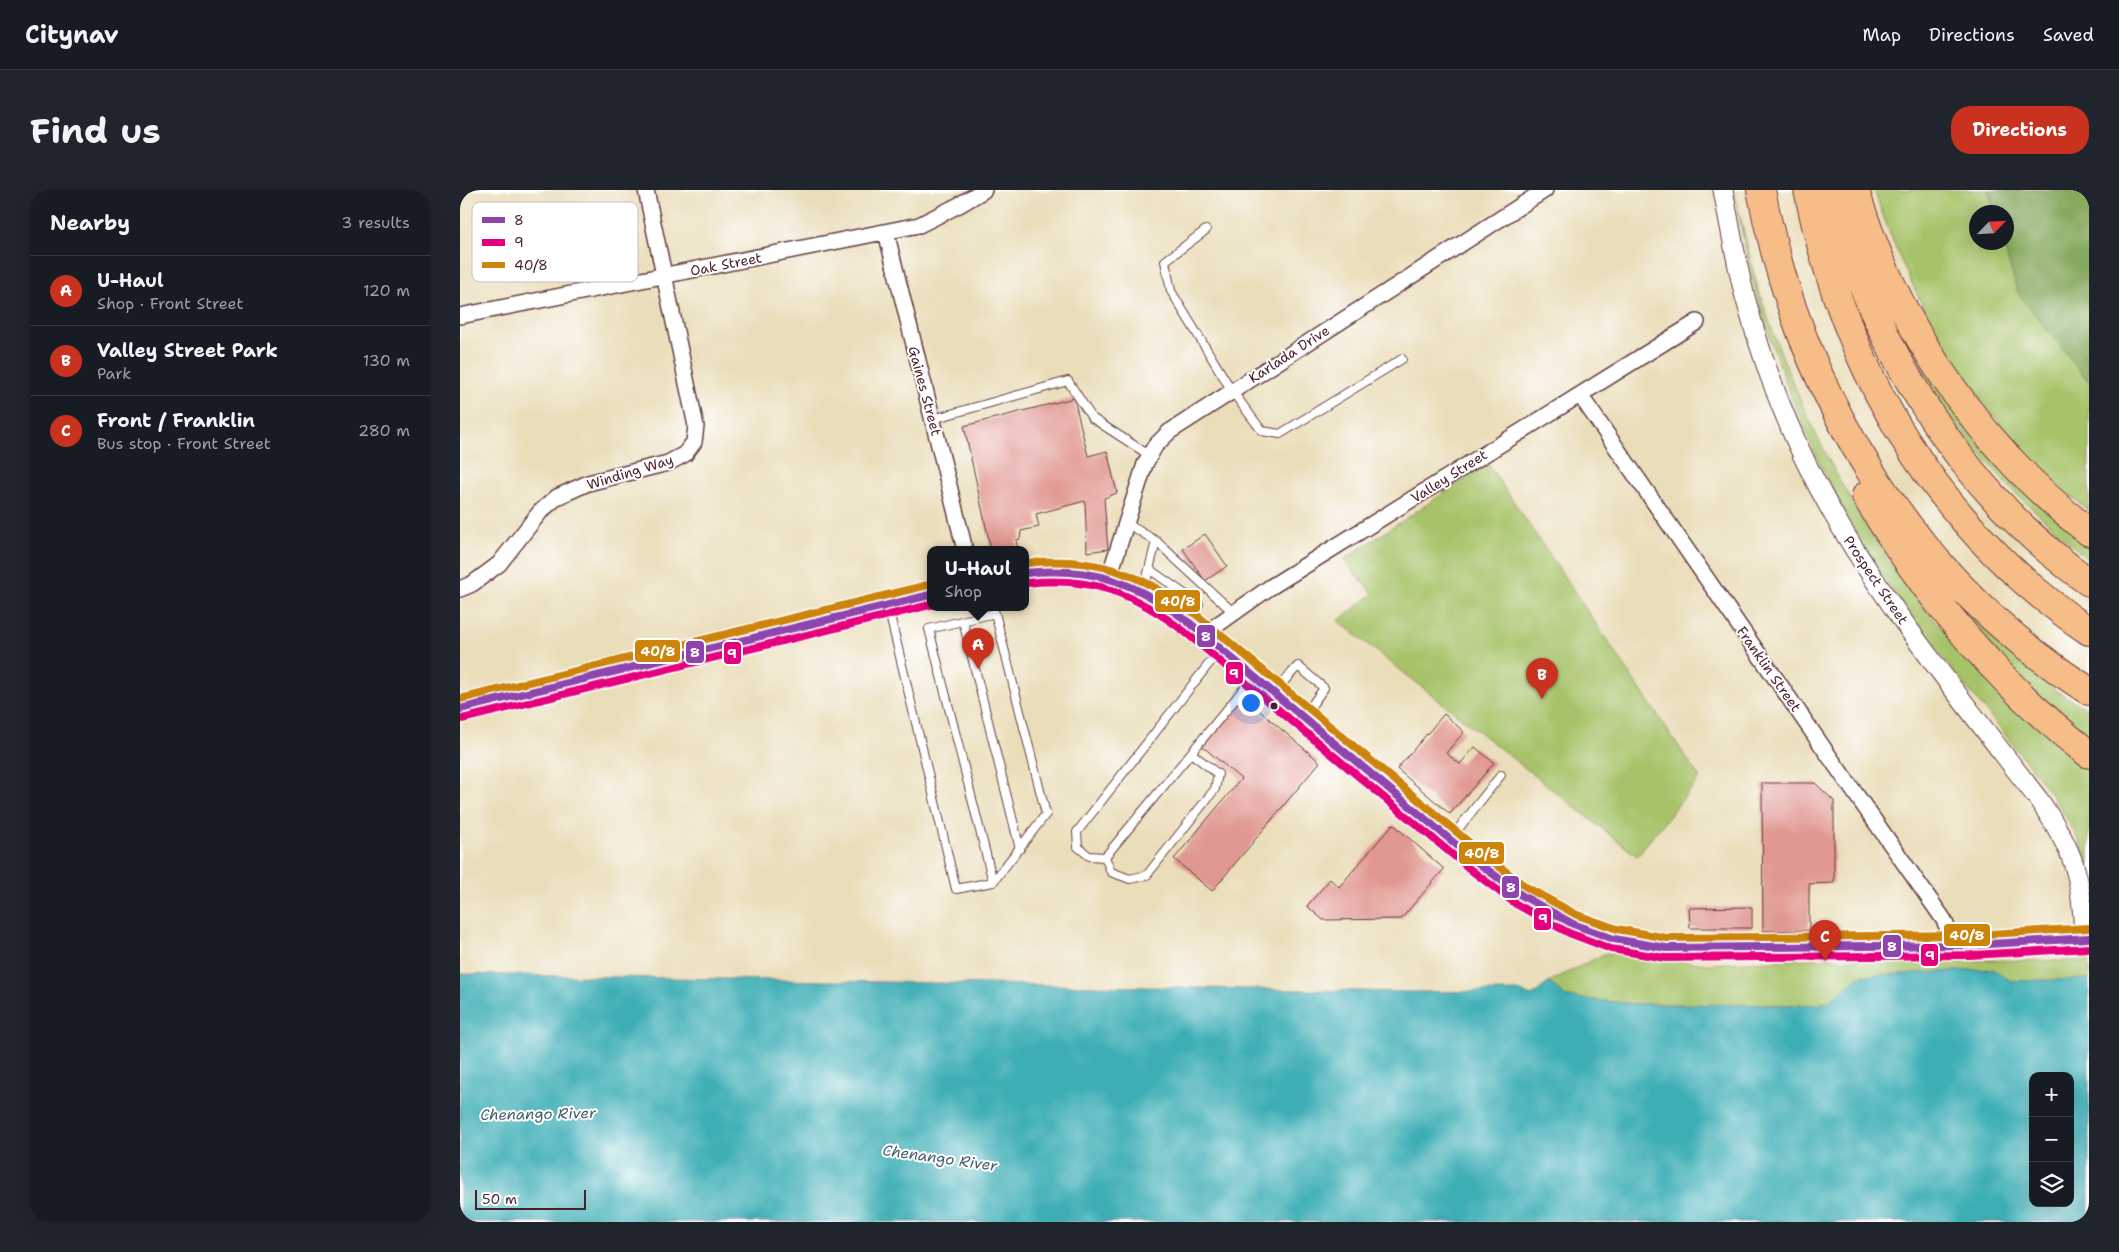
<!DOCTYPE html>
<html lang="en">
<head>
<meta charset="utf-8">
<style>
  body { margin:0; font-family:"Shantell Sans",sans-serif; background:#20242c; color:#f1f3f6 }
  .controls { position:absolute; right:15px; bottom:15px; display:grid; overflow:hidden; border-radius:10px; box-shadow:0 5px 20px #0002 }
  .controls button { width:45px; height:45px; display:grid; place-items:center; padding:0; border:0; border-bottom:1px solid #363941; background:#171b24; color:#f1f3f6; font:25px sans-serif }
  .compass { position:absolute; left:1509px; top:15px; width:45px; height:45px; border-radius:50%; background:#171b24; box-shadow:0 5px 20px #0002; rotate:65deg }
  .scale { position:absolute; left:15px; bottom:12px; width:111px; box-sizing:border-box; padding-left:5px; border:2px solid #4a1f2b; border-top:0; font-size:14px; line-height:18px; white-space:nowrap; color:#4a1f2b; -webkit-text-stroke:4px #fff; paint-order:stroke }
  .you { position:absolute; left:790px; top:512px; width:18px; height:18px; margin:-12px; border:4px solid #fff; border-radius:50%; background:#1a73e8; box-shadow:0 0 0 8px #1a73e833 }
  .badge { display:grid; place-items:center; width:32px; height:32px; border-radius:50%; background:#c8321e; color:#fff; font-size:16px; font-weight:700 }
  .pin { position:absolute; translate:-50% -41px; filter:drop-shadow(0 1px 2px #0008) }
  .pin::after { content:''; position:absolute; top:26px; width:18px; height:15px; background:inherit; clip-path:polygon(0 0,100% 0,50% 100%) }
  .popup { position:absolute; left:467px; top:356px; width:102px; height:65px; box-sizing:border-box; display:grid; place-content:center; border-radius:10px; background:#171b24; filter:drop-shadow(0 1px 4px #0005); font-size:16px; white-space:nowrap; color:#9ea1a6 }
  .popup b { font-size:19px; color:#f1f3f6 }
  .popup::after { content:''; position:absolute; left:50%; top:100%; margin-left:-10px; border:10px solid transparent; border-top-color:#171b24 }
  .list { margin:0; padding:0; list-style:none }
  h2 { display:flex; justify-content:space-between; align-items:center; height:65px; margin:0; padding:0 20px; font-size:21px }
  h2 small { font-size:16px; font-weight:400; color:#9ea1a6 }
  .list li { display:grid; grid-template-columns:32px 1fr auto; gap:15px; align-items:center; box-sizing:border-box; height:70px; padding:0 20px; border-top:1px solid #363941 }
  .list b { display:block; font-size:19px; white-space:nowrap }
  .list p { margin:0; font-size:16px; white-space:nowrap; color:#9ea1a6 }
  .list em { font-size:16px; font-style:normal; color:#9ea1a6 }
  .icon { flex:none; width:28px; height:28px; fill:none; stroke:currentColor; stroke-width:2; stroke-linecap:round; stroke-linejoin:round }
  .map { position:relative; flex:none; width:1629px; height:1032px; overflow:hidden; border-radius:20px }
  header { display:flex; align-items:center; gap:30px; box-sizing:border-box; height:70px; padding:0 25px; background:#171b24; border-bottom:1px solid #363941 }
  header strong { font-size:24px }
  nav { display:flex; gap:28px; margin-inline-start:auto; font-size:18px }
  .intro { display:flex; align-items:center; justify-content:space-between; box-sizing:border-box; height:120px; padding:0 30px }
  h1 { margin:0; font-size:35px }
  .button { padding:12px 22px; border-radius:20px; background:#c8321e; color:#fff; font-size:18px; font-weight:700 }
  main { display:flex; gap:30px; padding:0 30px }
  aside { flex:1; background:#171b24; border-radius:20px; box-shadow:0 5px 20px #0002 }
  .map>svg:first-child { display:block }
</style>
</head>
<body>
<header>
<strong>Citynav</strong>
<nav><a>Map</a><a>Directions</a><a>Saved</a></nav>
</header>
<div class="intro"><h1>Find us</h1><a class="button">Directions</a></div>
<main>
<aside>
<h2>Nearby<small>3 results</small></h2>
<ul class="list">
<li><span class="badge">A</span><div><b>U-Haul</b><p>Shop · Front Street</p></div><em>120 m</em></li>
<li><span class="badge">B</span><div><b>Valley Street Park</b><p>Park</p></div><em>130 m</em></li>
<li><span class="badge">C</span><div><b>Front / Franklin</b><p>Bus stop · Front Street</p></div><em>280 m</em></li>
</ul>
</aside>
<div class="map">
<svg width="1629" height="1032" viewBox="0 0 1629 1032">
  <rect width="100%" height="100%" fill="#fff"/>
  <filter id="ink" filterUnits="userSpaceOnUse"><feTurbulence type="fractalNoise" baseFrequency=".02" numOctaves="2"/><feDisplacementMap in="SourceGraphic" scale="10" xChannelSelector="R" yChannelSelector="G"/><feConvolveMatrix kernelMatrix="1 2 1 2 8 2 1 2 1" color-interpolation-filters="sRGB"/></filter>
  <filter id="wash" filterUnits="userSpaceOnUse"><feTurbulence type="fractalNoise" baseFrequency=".0096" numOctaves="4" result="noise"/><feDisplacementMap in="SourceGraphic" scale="20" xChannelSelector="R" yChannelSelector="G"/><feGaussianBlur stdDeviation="1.12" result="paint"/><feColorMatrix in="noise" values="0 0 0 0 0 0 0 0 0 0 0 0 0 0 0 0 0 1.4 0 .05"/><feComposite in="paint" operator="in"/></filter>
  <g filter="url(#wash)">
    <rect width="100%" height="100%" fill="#eaddb9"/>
    <!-- green -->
    <path fill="#a7c369" stroke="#78714a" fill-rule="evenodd" d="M 1414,0 L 1629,0 L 1629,321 C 1526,241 1455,123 1414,0 ZM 1516,22 L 1546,22 L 1546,52 L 1516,52 Z
      M 1274,3 C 1284,40 1291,79 1304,116 C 1338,218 1388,318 1453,404 C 1463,418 1476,431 1487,444 C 1530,493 1577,540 1629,580 L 1629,677 C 1614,630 1584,594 1554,556 C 1516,508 1476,462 1441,413 C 1378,324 1333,224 1301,120 C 1289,82 1283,42 1274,3 Z
      M 1458,170 L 1629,354 L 1629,371 L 1549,297 L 1486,222 Z
      M 1028,274 L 1240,588 L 1177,666 L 878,431 L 913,404 L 883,370 Z
      M 1498,419 L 1504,421 L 1596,501 L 1629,520 L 1629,555 L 1609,542 Z
      M 1146,763 L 1247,774 L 1353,769 L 1629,771 L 1629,789 L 1551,791 L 1533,779 L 1400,786 L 1371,810 L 1356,815 L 1174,814 L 1106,807 L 1089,792 Z"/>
    <!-- forest -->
    <path fill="#85a95d" stroke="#686444" d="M 1528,0 L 1629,0 L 1629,192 L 1558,103 L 1543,53 L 1546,52 L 1546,22 L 1535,22 Z"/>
    <!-- water -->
    <path fill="#3daeb6" stroke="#446670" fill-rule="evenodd" d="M 1533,779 L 1551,791 L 1629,789 L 1629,1032 L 0,1032 L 0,784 L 951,802 L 1058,801 L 1072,806 L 1089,792 L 1106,807 L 1174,814 L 1356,815 L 1371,810 L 1400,786 ZM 1573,886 L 1610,886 L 1610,1013 L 1573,1013 Z"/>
    <g id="blocks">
      <!-- building -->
      <path fill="#e19892" d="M 614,208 L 628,266 L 647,261 L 657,303 L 644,308 L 648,359 L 627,362 L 625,311 L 576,324 L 579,337 L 561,341 L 560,349 L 556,350 L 558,360 L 531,360 L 504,236 Z
        M 745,344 L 767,376 L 745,391 L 723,359 Z
        M 783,507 L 860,572 L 752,701 L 714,669 L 781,589 L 742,556 Z
        M 984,524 L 1004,542 L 986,563 L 1000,574 L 1015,557 L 1034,573 L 990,624 L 937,579 Z
        M 1302,593 L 1355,593 L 1374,611 L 1374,693 L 1349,694 L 1349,741 L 1303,741 Z
        M 933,634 L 984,679 L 941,729 L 863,730 L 847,716 L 870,689 L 879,697 Z
        M 1292,717 L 1292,738 L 1230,738 L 1229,718 Z"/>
    </g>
  </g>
  <g filter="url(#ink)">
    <use href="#blocks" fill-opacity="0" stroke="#623c40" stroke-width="1"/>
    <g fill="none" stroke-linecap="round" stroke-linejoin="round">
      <!-- service casing -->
      <g stroke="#623c40" stroke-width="10">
        <path id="service" d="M 746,40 L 705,71 L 711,101 L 772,201 L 802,241 L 820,244 L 942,169
          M 473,229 L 608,191 L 632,228 L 689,265
          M 666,333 L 696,351 L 774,423
          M 689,379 L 739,414 L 729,428
          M 684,400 L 696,351
          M 428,417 L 496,699 L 533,692 L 586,624 L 535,423 L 469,439 L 533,692
          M 503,431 L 560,659
          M 759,461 L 617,642 L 618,657 L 629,666 L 645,667 L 792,489
          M 814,502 L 838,476 L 864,498 L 844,526
          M 991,648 L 1041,585
          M 645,667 L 651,682 L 670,689 L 687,685 L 755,599 L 758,584 L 731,563"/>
      </g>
      <!-- minor casing -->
      <g stroke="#623c40" stroke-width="18">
        <path id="minor" d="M 426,42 L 505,360
          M 0,126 L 459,35 L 499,15 L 524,0
          M 1120,205 L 1369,566 L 1484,730 L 1491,747 L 1492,755
          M 649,387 L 685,274 L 695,256 L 709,242 L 1085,0
          M 0,399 L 12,394 L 39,374 L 80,322 L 97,307 L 128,293 L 208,273 L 225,264 L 234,252 L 236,236 L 186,0
          M 743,445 L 809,398 L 1237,132"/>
      </g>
      <!-- tertiary casing -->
      <g stroke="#623c40" stroke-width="21">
        <path id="tertiary" d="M 1263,0 C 1270,36 1276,72 1285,107 C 1307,189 1341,272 1385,344 C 1442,437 1512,523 1579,610 C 1614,661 1622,686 1624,748"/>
      </g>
      <!-- primary casing -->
      <g stroke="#623c40" stroke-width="26">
        <path id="primary" d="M 566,383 C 597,379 632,380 662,392 C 712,411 753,453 793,487 C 868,548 943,610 1017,672 L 1061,705 L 1113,734 L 1154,749 L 1206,758 L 1511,755 L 1585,749 L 1629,748
          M 0,519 L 470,405"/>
      </g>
      <!-- motorway casing -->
      <g stroke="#623c40" stroke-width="30">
        <path id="motorway" d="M 1301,0 C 1340,204 1450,388 1629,501
          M 1348,0 C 1385,180 1475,337 1629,441
          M 1373,0 C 1409,151 1501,302 1629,392
          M 1395,0 C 1435,133 1519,257 1629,342
          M 1406,306 C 1463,403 1540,496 1629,564"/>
      </g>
      <!-- service -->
      <use href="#service" stroke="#fff" stroke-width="8"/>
      <!-- minor -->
      <use href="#minor" stroke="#fff" stroke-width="15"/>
      <!-- tertiary -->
      <use href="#tertiary" stroke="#fff" stroke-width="19"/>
      <!-- primary -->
      <use href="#primary" stroke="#f7bd88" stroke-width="24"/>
      <!-- motorway -->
      <use href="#motorway" stroke="#f7bd88" stroke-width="28"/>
      <!-- bus-1 casing -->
      <g stroke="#fff" stroke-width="11">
        <path id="bus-1" d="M 566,383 C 634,376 678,393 731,434 L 1017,672 L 1061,705 L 1113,734 L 1154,749 L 1206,758 L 1511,755 L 1629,748
          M 0,519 L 470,405"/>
      </g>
      <!-- bus-2 casing -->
      <g stroke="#fff" stroke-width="11">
        <path id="bus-2" d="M 567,393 C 632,386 674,403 725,442 L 1011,680 L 1056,714 L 1109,743 L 1151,759 L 1205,768 L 1511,765 L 1629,758
          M 2,529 L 470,415"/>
      </g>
      <!-- bus-3 casing -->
      <g stroke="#fff" stroke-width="11">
        <path id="bus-3" d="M 566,373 C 636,366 683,384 738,426 L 1023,664 L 1066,697 L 1117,725 L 1157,739 L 1207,748 L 1511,745 L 1629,738
          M 0,509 L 468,395"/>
      </g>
      <!-- bus-1 -->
      <use href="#bus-1" stroke="#8e44ad" stroke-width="8"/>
      <!-- bus-2 -->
      <use href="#bus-2" stroke="#e5007d" stroke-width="8"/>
      <!-- bus-3 -->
      <use href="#bus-3" stroke="#cc840b" stroke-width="8"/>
    </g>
  </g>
  <!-- markers -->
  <circle fill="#4a1f2b" stroke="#fff" stroke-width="2" cx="814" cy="516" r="4.5"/>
  <g text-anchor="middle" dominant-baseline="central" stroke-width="4" stroke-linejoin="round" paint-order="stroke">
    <!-- street labels -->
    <g font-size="14" fill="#4a1f2b" stroke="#fff">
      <text transform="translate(266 74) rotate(-11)">Oak Street</text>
      <text transform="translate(829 164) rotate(-33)">Karlada Drive</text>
      <text transform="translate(465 201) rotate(75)">Gaines Street</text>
      <text transform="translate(170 282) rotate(-17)">Winding Way</text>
      <text transform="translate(989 286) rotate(-32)">Valley Street</text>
      <text transform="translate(1416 390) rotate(56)">Prospect Street</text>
      <text transform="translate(1309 479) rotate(55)">Franklin Street</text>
    </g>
    <!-- water labels -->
    <g font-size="15" font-style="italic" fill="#445f6a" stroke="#fff">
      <text transform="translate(78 924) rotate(-1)">Chenango River</text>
      <text transform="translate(480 968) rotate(8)">Chenango River</text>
    </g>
  </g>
  <!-- legend -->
  <rect x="12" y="12" width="166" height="80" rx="8" fill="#fff" stroke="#c9bcbf" stroke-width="1"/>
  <rect x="22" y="27" width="23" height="6" fill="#8e44ad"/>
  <rect x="22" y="49" width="23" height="7" fill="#e5007d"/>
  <rect x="22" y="72" width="23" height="6" fill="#cc840b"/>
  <g font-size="14" fill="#4a1f2b">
    <text x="54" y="35">8</text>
    <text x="54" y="57">9</text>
    <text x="54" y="80">40/8</text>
  </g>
  <g stroke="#fff" stroke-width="2">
    <rect x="694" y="399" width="47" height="24" rx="5" fill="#cc840b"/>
    <rect x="736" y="434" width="20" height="24" rx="5" fill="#8e44ad"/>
    <rect x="174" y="449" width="47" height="24" rx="5" fill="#cc840b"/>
    <rect x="225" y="450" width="20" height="24" rx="5" fill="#8e44ad"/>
    <rect x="263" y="451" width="19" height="24" rx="5" fill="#e5007d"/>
    <rect x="765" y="471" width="19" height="24" rx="5" fill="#e5007d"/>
    <rect x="998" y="651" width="47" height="24" rx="5" fill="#cc840b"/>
    <rect x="1041" y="685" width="19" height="24" rx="5" fill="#8e44ad"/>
    <rect x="1073" y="717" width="19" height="24" rx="5" fill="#e5007d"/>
    <rect x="1483" y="733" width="48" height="24" rx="5" fill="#cc840b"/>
    <rect x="1422" y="744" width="20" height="24" rx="5" fill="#8e44ad"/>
    <rect x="1460" y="753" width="19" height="24" rx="5" fill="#e5007d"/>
  </g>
  <g font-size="14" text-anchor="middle" font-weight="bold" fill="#fff">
    <text x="718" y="416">40/8</text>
    <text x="746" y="451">8</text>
    <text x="198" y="466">40/8</text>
    <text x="235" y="467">8</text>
    <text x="272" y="468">9</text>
    <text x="774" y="488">9</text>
    <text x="1022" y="668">40/8</text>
    <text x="1051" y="702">8</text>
    <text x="1083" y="733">9</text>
    <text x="1507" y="750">40/8</text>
    <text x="1432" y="761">8</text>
    <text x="1470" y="770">9</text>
  </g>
</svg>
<div class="controls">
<button>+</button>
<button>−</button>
<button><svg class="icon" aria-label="layers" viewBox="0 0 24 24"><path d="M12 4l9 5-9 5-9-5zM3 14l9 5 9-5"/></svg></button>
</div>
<svg class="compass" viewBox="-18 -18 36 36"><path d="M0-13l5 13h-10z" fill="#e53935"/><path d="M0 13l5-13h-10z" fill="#9ea1a6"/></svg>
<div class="scale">50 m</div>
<div class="you"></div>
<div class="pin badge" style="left:518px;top:479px">A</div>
<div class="popup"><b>U-Haul</b>Shop</div>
<div class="pin badge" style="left:1082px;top:509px">B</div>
<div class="pin badge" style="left:1365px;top:771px">C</div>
</div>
</main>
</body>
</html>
